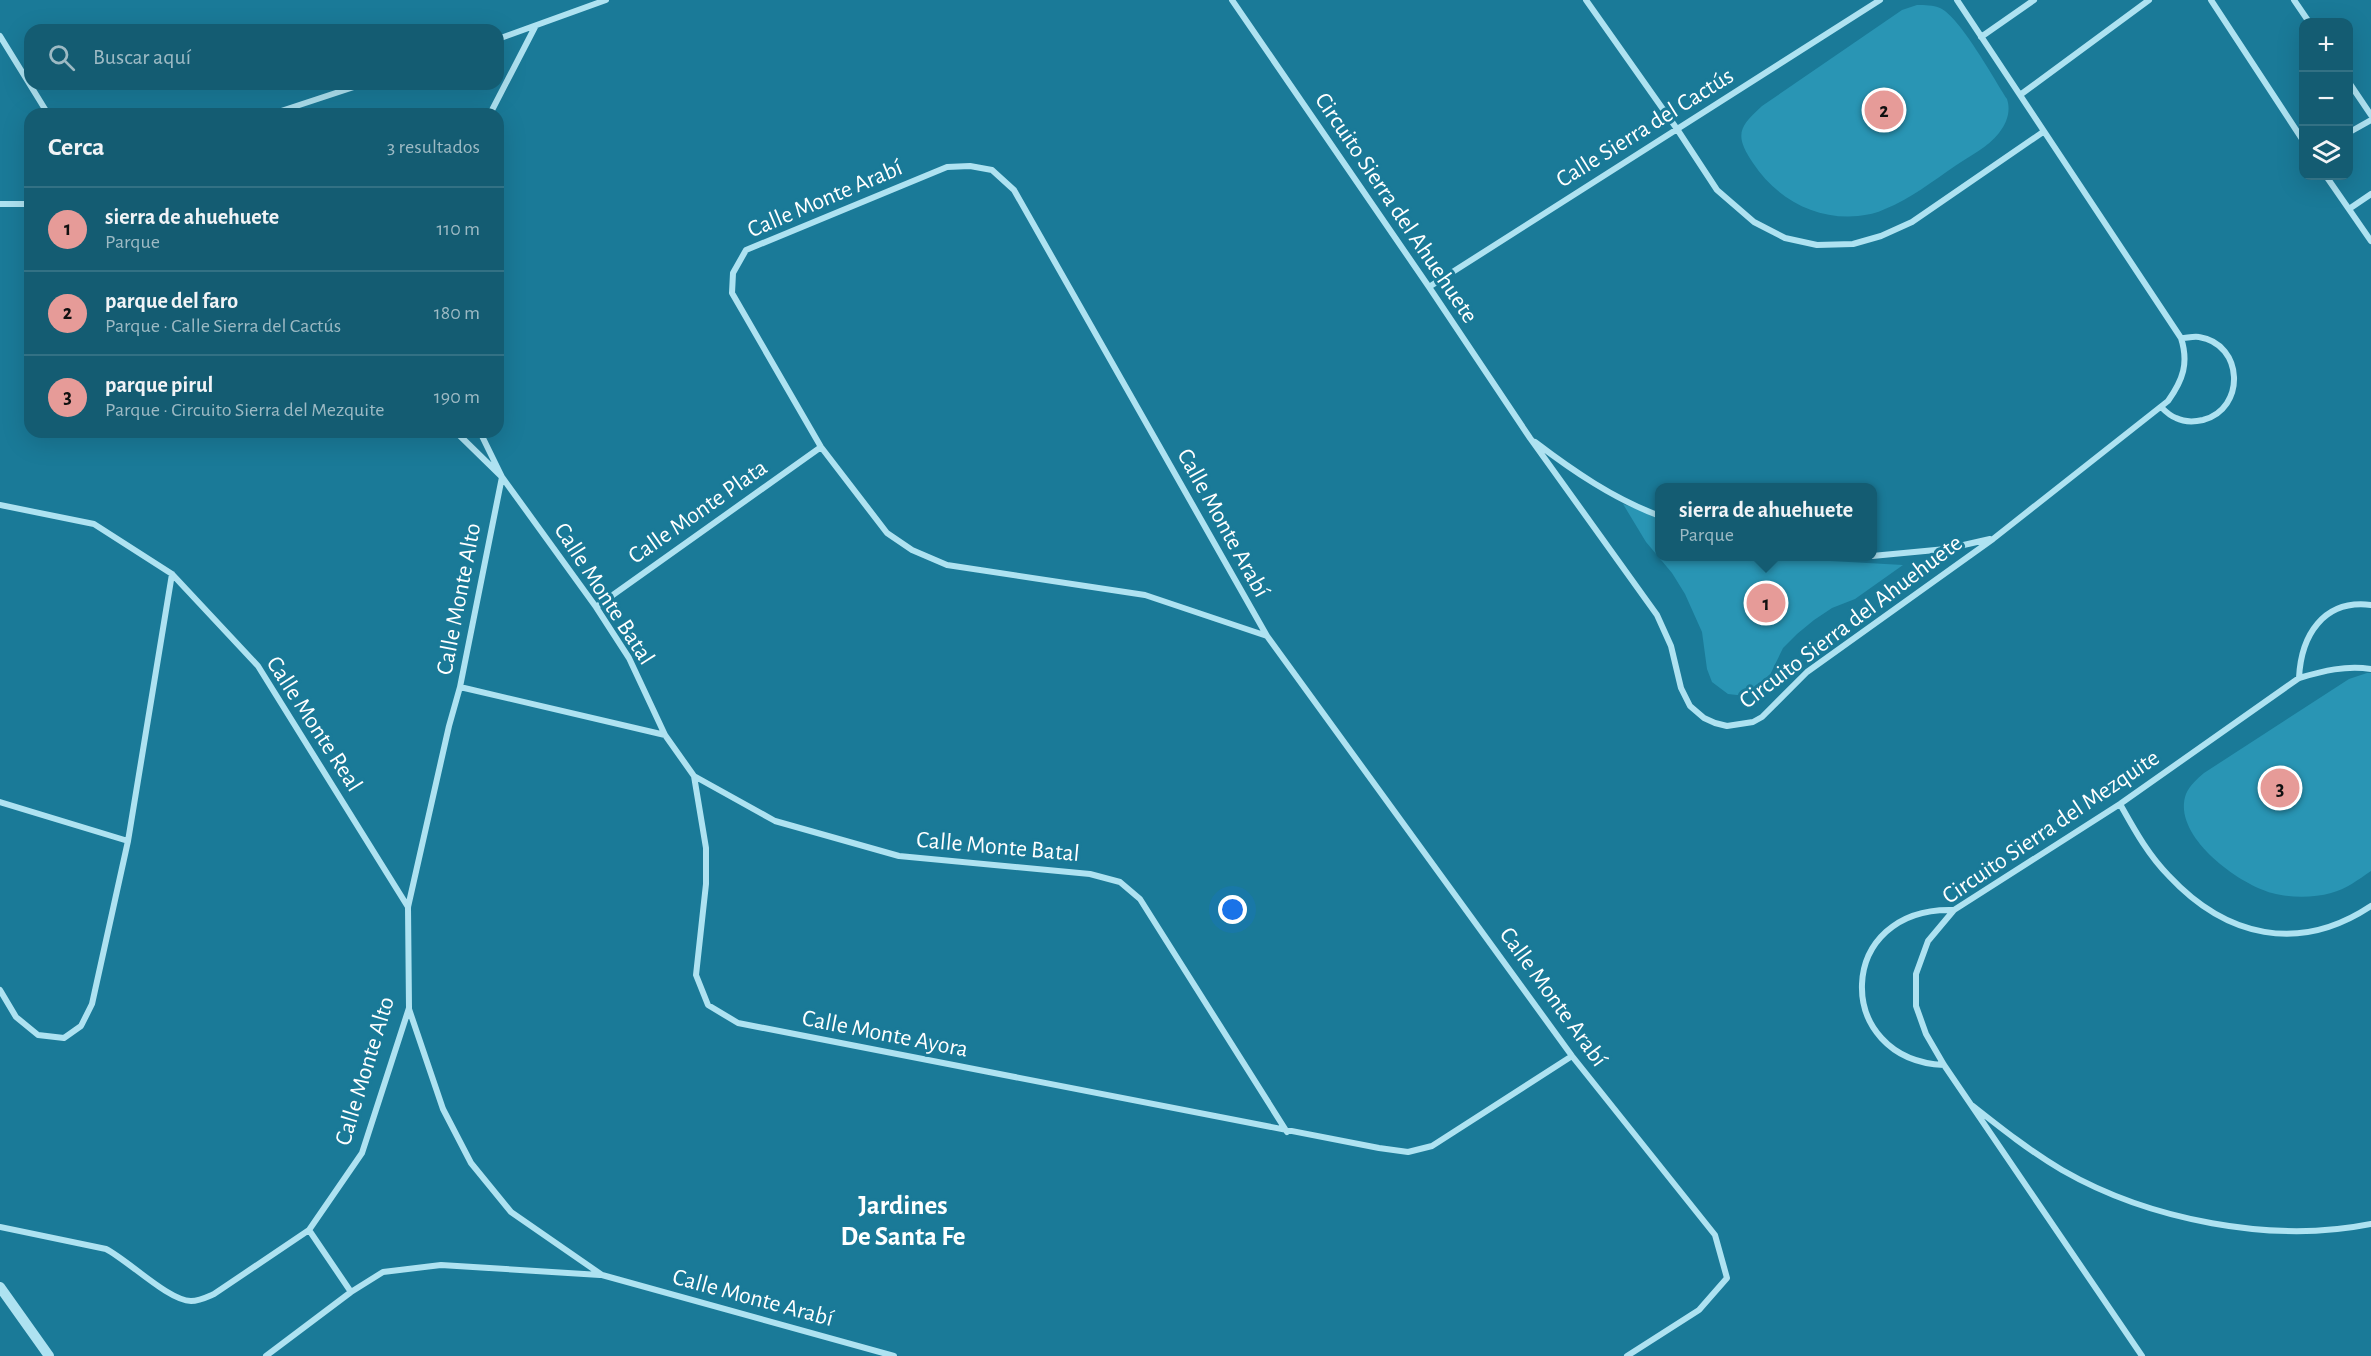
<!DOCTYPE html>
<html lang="es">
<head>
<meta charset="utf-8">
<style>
  body { margin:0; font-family:"Alegreya Sans",sans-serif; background:#21657a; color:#f1f3f6 }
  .controls { position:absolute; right:18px; top:18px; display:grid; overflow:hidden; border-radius:12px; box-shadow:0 6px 24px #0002 }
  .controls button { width:54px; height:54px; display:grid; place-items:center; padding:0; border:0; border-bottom:2px solid #337184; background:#145c72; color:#f1f3f6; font:30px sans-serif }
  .you { position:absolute; left:1233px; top:910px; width:21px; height:21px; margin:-15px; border:4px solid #fff; border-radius:50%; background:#1a73e8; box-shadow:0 0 0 9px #1a73e833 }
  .badge { display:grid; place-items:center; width:39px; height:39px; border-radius:50%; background:#e69b98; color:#111; font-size:20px; font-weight:700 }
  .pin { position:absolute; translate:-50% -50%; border:3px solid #fff; box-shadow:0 2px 6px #0006 }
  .popup { position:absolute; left:1655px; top:483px; width:222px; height:78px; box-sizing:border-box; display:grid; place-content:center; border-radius:12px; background:#145c72; filter:drop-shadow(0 2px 4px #0005); font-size:20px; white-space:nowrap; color:#9dbac4 }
  .popup b { font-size:22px; color:#f1f3f6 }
  .popup::after { content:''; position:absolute; left:50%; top:100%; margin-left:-12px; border:12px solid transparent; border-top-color:#145c72 }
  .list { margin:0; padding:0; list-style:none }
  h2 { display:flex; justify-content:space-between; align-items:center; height:78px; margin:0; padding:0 24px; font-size:26px }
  h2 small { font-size:20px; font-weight:400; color:#9dbac4 }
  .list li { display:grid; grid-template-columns:39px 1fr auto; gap:18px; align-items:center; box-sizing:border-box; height:84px; padding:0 24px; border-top:2px solid #337184 }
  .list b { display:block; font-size:22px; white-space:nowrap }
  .list p { margin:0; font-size:20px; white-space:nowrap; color:#9dbac4 }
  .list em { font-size:20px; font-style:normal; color:#9dbac4 }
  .icon { flex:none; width:33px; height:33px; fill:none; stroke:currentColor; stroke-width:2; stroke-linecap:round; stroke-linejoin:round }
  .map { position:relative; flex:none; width:2371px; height:1356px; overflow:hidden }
  .search { position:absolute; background:#145c72; box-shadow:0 6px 24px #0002; left:24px; top:24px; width:480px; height:66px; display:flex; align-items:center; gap:15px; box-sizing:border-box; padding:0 21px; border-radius:18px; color:#9dbac4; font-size:22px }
  .panel { position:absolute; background:#145c72; box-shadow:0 6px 24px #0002; left:24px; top:108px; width:480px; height:330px; border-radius:18px }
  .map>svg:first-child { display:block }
</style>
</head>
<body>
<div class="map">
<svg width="2371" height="1356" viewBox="0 0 2371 1356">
  <rect width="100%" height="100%" fill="#1a7a98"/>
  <!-- green -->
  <path fill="#2995b4" d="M 1917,5 C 1925,5 1933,5 1940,8 C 1960,17 1994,79 2007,99 C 2011,111 2007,123 1999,133 C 1988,147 1970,156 1955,166 C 1933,181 1910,199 1885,209 C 1877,213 1867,215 1858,216 C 1815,220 1776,198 1753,163 C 1734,135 1739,127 1762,106 L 1902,10 Z
    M 1623,504 L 1659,517 L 1660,556 L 1792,556 L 1831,561 L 1903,565 L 1855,599 L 1832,608 L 1814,620 L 1797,634 L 1783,648 L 1766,683 L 1758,692 L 1746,696 L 1728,694 L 1712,682 L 1707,669 L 1702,632 L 1685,594 L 1672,573 L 1646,542 Z
    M 2367,673 L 2371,673 L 2371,871 C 2358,880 2346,889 2331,893 C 2313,898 2290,898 2272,893 C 2238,884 2171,835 2186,794 C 2190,785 2197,779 2204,773 L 2349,679 Z"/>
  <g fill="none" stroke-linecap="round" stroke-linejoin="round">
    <!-- minor -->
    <path stroke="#aee2f1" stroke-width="6" d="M 1232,0 L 1429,287 L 1530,438 L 1657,615 L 1671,646 L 1681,688 L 1690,706 L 1704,718 L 1715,723 L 1727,726 L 1753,722 L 1762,717 L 1807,672 L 1993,539 L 2168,401 C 2183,380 2189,363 2181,338 L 1957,0
      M 1586,0 L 1677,129 L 1717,190 L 1754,222 L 1785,238 L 1817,245 L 1853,244 L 1881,236 L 1912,222 L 2043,132
      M 2211,0 L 2304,142
      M 2294,0 L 2309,22
      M 0,36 L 48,114
      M 1981,37 L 2034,0
      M 498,39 L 606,0
      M 2348,81 L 2371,115
      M 2020,95 L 2149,0
      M 272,114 L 363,84
      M 490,114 L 535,27
      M 2348,133 L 2371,120
      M 2326,176 L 2371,241
      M 0,204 L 30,204
      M 2349,209 L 2371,194
      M 1429,287 L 1880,0
      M 2161,407 C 2165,411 2170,416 2176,418 C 2184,422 2194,422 2203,420 C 2246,409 2244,344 2199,337 C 2194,336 2186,338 2181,338
      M 456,432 L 502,477 L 596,607 L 629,658 L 665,735 L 694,776 L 775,821 L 899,856 L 1090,874 L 1120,882 L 1140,899 L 1287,1132
      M 1535,442 C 1573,471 1614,499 1660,516
      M 0,505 L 94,524 L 172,574 L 258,666 L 408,907
      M 1872,556 L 1946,549 L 1990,539
      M 596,607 L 821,447
      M 1267,636 L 1145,595 L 947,565 L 912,550 L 887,533 L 821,447 L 732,293 L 733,273 L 746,250 L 947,167 L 970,166 L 992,170 L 1014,190 L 1267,636 L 1572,1056 L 1715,1235 L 1727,1278 L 1699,1310 L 1627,1356
      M 2299,678 C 2301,636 2323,599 2371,605
      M 460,687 L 665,735
      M 694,776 L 706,848 L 706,884 L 696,975 L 708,1005 L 738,1023 L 1379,1148 L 1408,1152 L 1432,1146 L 1572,1056
      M 0,802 L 128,841
      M 2120,804 C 2134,829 2148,855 2169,876 C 2226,937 2299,954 2371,906
      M 0,990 L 16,1017 L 38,1035 L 64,1038 L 81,1026 L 92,1004 L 128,841 L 172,574
      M 409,1009 L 443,1109 L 471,1163 L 511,1212 L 602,1275 L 894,1356
      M 1944,1065 C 1832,1060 1834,906 1954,910
      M 1973,1106 C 2002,1129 2030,1151 2062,1170 C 2149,1220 2272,1244 2371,1224
      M 0,1227 L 106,1249 C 129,1261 169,1301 191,1301 C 199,1301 207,1297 214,1294 L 309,1230 L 362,1153 L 409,1008 L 408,907 L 449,726 L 460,687 L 502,477 L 480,432
      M 309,1230 L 351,1292
      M 266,1356 L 351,1292 L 383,1272 L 441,1265 L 600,1275
      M 2142,1356 L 1944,1065 L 1926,1034 L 1916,1006 L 1916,974 L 1928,941 L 1954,910 L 2120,804 L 2299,678 C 2323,671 2346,665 2371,669"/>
    <!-- tertiary -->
    <path stroke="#aee2f1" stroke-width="10" d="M 0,1287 L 49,1356"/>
  </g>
  <g text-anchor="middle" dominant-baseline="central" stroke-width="6" stroke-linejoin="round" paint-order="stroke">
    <!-- street labels -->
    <g font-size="24" fill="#fff" stroke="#1a7a98">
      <text transform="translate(1645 128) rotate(-32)">Calle Sierra del Cactús</text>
      <text transform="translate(825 199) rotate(-23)">Calle Monte Arabí</text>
      <text transform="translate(1396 208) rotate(56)">Circuito Sierra del Ahuehuete</text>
      <text transform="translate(698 512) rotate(-35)">Calle Monte Plata</text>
      <text transform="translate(1223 523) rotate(61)">Calle Monte Arabí</text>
      <text transform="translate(604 594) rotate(57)">Calle Monte Batal</text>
      <text transform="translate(459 599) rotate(-79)">Calle Monte Alto</text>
      <text transform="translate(1851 622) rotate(-37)">Circuito Sierra del Ahuehuete</text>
      <text transform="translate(314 724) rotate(57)">Calle Monte Real</text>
      <text transform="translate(2051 827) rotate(-34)">Circuito Sierra del Mezquite</text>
      <text transform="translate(998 847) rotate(5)">Calle Monte Batal</text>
      <text transform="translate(1553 997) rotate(54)">Calle Monte Arabí</text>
      <text transform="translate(885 1034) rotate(11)">Calle Monte Ayora</text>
      <text transform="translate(365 1071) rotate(-73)">Calle Monte Alto</text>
      <text transform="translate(753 1298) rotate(15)">Calle Monte Arabí</text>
    </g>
    <!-- quarter labels -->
    <g font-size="27" font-weight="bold" fill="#fff" stroke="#1a7a98">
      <text x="903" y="1205">Jardines<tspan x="903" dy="31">De Santa Fe</tspan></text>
    </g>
  </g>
</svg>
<div class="controls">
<button>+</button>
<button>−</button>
<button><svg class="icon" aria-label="layers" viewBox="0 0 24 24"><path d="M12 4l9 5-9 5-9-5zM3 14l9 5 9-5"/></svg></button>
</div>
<div class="you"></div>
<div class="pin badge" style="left:1766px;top:603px">1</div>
<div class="popup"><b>sierra de ahuehuete</b>Parque</div>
<div class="pin badge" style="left:1884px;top:110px">2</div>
<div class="pin badge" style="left:2280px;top:788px">3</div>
<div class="search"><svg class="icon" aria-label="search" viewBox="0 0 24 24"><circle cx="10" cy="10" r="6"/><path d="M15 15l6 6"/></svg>Buscar aquí</div>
<section class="panel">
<h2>Cerca<small>3 resultados</small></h2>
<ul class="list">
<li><span class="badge">1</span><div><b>sierra de ahuehuete</b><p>Parque</p></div><em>110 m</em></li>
<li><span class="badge">2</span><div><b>parque del faro</b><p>Parque · Calle Sierra del Cactús</p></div><em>180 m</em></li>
<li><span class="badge">3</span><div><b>parque pirul</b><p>Parque · Circuito Sierra del Mezquite</p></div><em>190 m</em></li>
</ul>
</section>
</div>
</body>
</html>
